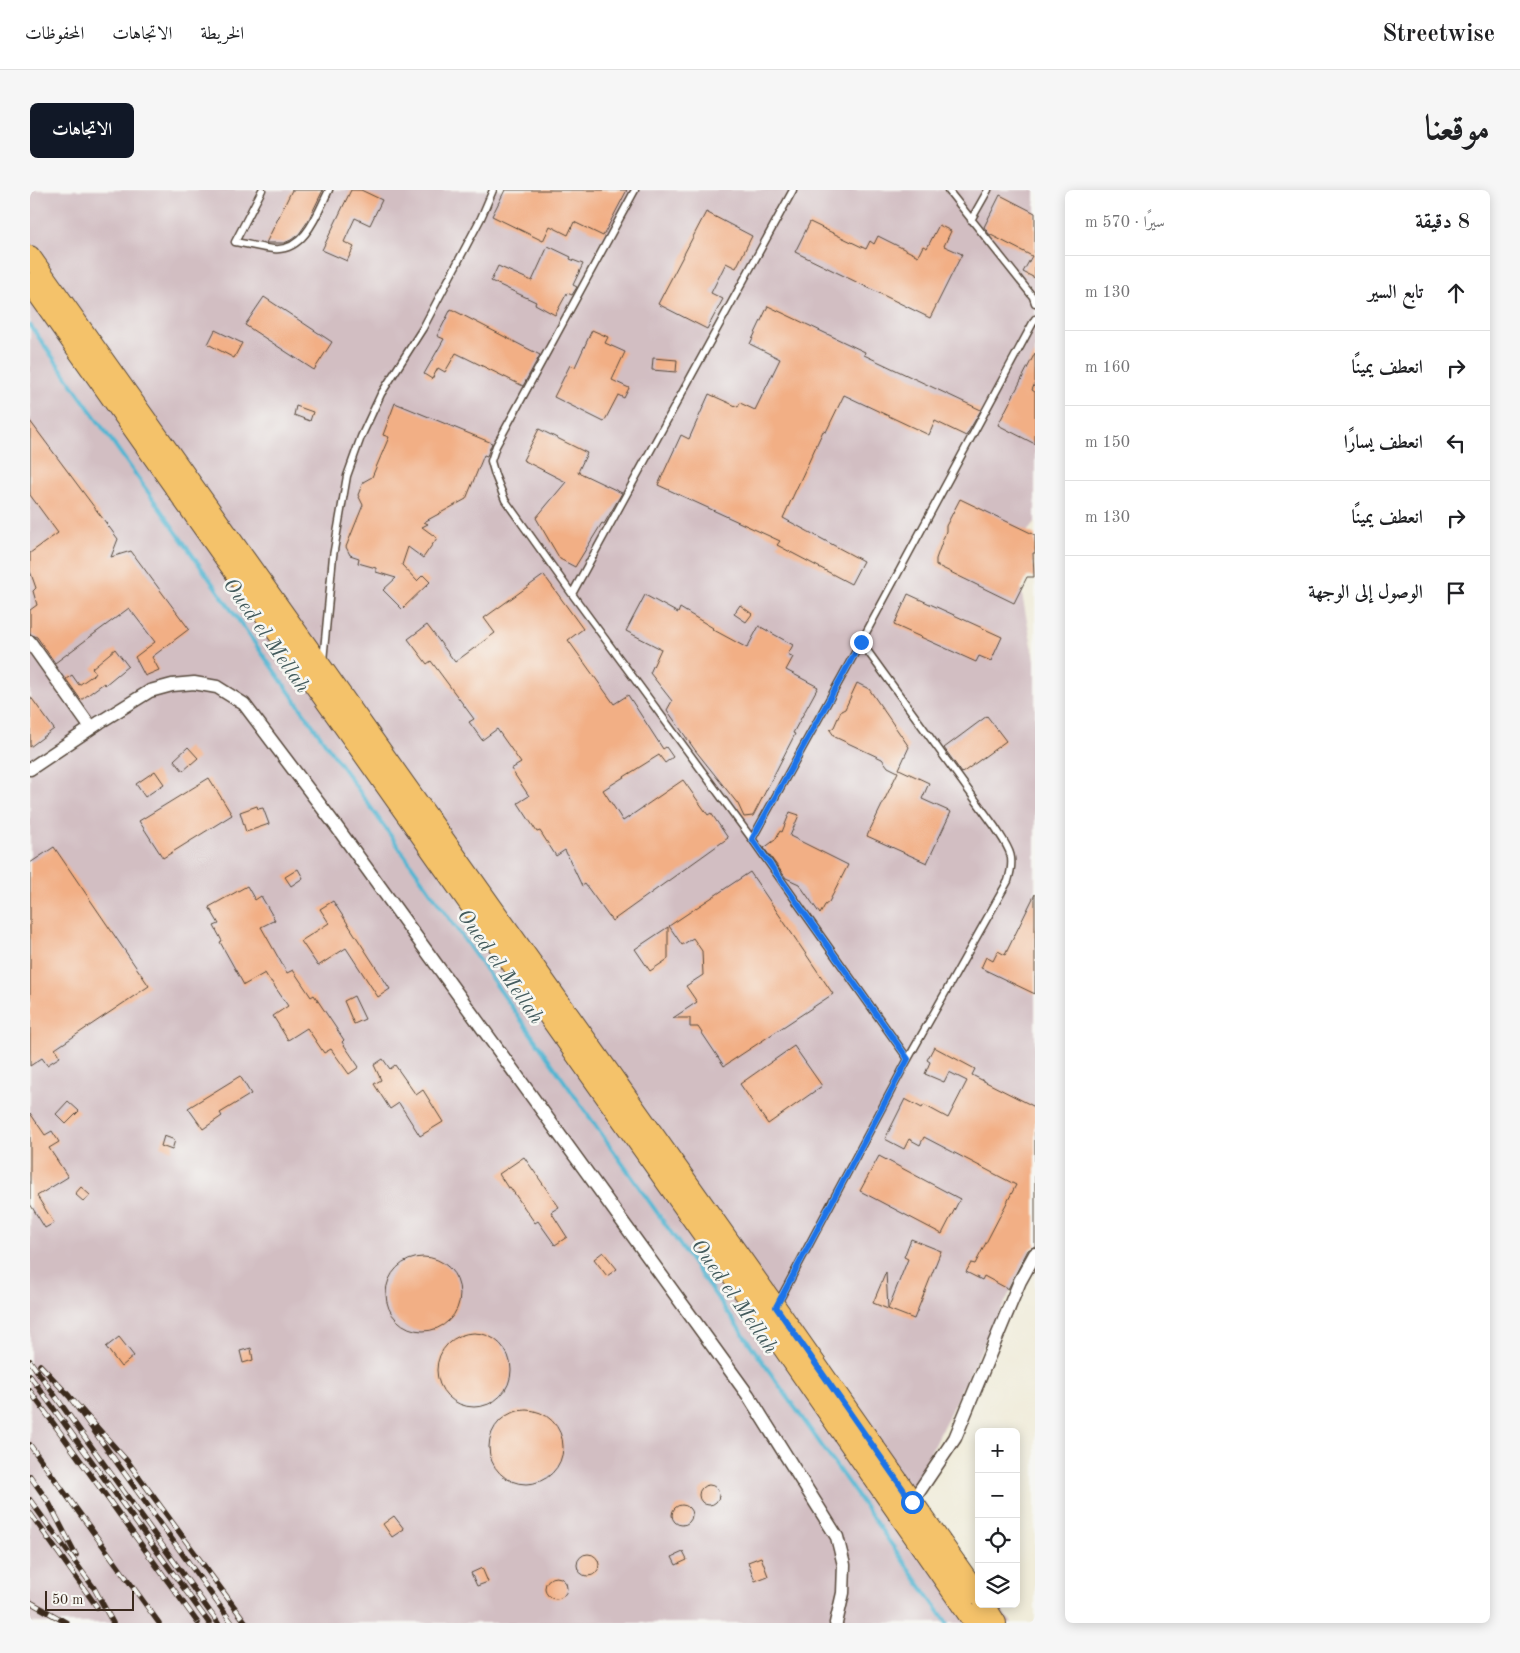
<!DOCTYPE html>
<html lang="ar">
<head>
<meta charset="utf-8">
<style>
  :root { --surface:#fff; --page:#f6f6f6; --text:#202124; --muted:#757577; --line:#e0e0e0; --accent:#111827 }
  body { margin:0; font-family:"Old Standard TT",Amiri,serif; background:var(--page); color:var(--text); direction:rtl }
  .controls { position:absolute; right:15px; bottom:15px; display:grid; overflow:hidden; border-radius:8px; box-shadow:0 2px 12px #0003 }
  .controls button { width:45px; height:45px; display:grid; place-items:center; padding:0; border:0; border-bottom:1px solid var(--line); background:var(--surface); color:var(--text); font:25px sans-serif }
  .scale { position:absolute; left:15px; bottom:12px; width:89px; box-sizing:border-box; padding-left:5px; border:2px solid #3b2a1e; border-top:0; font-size:14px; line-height:18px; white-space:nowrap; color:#3b2a1e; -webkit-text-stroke:4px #f6f6f2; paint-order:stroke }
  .stop { position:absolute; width:15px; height:15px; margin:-11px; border:4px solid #1a73e8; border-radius:50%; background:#fff }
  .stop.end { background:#1a73e8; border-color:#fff; box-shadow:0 1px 5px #0008 }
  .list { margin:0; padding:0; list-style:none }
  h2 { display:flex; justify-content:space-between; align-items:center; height:65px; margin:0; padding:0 20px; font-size:21px }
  h2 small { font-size:16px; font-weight:400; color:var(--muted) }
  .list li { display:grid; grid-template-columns:32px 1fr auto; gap:15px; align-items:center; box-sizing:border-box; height:75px; padding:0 20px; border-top:1px solid var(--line) }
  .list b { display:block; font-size:19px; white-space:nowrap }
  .list em { font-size:16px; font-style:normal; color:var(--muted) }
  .icon { flex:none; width:28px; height:28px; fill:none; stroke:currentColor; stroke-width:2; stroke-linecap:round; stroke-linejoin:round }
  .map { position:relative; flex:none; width:1005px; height:1433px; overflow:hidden; direction:ltr; border-radius:8px }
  header { display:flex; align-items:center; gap:30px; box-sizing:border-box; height:70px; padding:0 25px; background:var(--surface); border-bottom:1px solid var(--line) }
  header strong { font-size:24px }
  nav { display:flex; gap:28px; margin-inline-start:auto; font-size:18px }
  .intro { display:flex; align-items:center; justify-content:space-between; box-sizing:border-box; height:120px; padding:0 30px }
  h1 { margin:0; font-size:35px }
  .button { padding:12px 22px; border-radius:8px; background:var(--accent); color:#fff; font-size:18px; font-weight:700 }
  main { display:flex; gap:30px; padding:0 30px }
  aside { flex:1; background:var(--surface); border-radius:8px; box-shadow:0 2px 12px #0003 }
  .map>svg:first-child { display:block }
  .industrial { fill:#d2bec2 }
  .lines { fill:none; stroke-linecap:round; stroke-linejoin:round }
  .stream { stroke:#53b5d2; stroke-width:4 }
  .building { fill:#f2af85 }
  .service-casing { stroke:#56473a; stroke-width:9 }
  .minor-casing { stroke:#56473a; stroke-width:15 }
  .primary-casing { stroke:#56473a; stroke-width:22 }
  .service { stroke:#fff; stroke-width:6 }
  .minor { stroke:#fff; stroke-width:12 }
  .primary { stroke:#f4c26a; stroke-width:20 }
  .rail-casing { stroke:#3b2a1e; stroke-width:5.5 }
  .rail { stroke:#f6f6f2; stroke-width:4; stroke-dasharray:11; stroke-linecap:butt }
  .route { stroke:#1a73e8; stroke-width:6 }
  .labels { text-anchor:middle; stroke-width:5; stroke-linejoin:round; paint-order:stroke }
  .water-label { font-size:21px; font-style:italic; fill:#435b5d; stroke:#f6f6f2 }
</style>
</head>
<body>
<header>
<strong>Streetwise</strong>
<nav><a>الخريطة</a><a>الاتجاهات</a><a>المحفوظات</a></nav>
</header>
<div class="intro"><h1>موقعنا</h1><a class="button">الاتجاهات</a></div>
<main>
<aside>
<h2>8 دقيقة<small>سيرًا · 570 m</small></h2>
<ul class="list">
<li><svg class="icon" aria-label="ahead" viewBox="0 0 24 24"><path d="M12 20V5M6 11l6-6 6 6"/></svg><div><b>تابع السير</b></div><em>130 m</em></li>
<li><svg class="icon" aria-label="right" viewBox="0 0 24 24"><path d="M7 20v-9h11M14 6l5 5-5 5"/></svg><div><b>انعطف يمينًا</b></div><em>160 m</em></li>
<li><svg class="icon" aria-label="left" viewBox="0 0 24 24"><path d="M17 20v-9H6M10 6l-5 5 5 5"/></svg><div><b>انعطف يسارًا</b></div><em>150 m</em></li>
<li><svg class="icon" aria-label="right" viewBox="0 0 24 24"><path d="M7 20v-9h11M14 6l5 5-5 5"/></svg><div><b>انعطف يمينًا</b></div><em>130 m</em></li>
<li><svg class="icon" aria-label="arrive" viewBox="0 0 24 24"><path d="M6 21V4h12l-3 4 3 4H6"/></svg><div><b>الوصول إلى الوجهة</b></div></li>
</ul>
</aside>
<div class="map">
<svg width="1005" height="1433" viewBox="0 0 1005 1433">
  <rect width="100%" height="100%" fill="#f6f6f2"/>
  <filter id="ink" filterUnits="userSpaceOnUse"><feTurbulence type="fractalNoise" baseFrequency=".02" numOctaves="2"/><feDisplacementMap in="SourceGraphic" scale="10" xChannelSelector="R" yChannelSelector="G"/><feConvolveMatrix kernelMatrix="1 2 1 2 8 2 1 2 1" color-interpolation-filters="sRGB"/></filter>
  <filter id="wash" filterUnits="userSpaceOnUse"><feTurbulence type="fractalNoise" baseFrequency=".0096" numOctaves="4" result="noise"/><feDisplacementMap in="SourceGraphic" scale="20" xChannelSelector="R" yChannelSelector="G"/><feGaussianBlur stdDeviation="1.12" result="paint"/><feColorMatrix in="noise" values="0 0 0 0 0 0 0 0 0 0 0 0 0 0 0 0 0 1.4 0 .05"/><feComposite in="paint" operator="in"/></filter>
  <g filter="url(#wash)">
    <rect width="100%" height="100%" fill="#f0ecda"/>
    <path class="industrial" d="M0 0H1005V332L983 360 1005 470V1052L882 1299 949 1414H968L982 1433H0Z"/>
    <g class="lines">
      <path class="stream" d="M0 135 917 1433"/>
    </g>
    <g id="blocks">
      <path class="building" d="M262 0H293L278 31 269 44 261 50 254 53H236Z
        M321 0H331L352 10 340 35 325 28 314 52 324 57 317 71 292 60Z
        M475 0H597L573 46 544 32 538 45 520 36 513 51 462 26Z
        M970 5 1005 23V88L993 82 1002 66 959 44 954 37Z
        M676 22 722 46 706 78 696 73 681 103 693 109 677 139 628 114Z
        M780 32 836 59 840 51 844 54 848 46 888 66 893 56 897 58 909 35 921 41 914 56 932 64 900 128 765 62Z
        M518 56 541 67 540 69 553 74 543 95 547 97 542 105 537 103 525 125 505 114 506 112 461 91 468 76 502 91Z
        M234 107 302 152 284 180 215 135Z
        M738 116 835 162 834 165 951 220 936 246 905 231 899 245 814 205 796 242 793 241 753 328 833 371 821 394 747 355 750 351 628 295 651 245 659 249 679 204 708 217 710 213 725 220 750 169 720 154Z
        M421 119 510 165 493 196 426 163 415 182 408 178 402 189 394 184 414 149 407 146Z
        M185 140 212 153 204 168 178 154Z
        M562 140 578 147 575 153 595 162 582 190 599 198 594 208 588 205 574 232 524 207 540 175 545 177Z
        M1005 163V193L1002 200 1005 202V254L968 235Z
        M623 168 647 170 646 182 622 180Z
        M365 213 462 253 457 266 454 265 436 309 394 332 398 334 392 337 407 348 393 368 378 357 372 375 387 391 393 385 400 392 372 419 353 400 366 388 346 382V378L328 373 329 368 320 365 316 357 333 315 328 305 333 292 342 287 359 247 353 245Z
        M266 216 283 222 280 231 264 225Z
        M0 231 88 349 81 367 101 361 159 439 122 467 129 480 115 486 105 467 125 452 99 418 25 473 7 447 0 444V420L7 415 3 401 6 398 0 381V363L28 343 0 305Z
        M509 239 557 263 548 282 592 303 574 334 572 333 545 377 530 369 506 328 536 292 493 270Z
        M930 309 1005 345V363H1003L1004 387H997L984 413 906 375V369L916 341V336Z
        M514 385 553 439 538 450 584 514 598 505 633 559 636 557 643 567 635 573 629 565 573 600 593 631 653 590 678 625 681 623 698 648 582 731 555 694 552 696 535 660 526 666 510 641 507 642 488 613 499 606 481 579 491 573 467 539 452 550 439 532 444 529 401 471 397 474 378 449 397 435 425 472 465 443 454 428Z
        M878 404 972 447 961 471 949 466 946 472 864 435Z
        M615 405 648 423 650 418 683 438 682 439 717 458 729 436 763 455 758 464 763 467 756 480 788 497 763 543 765 544 723 626 714 627 708 614 665 560 637 520 642 511 620 483 631 459 596 441Z
        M710 415 722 424 716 432 704 424Z
        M85 459 98 476 75 495 74 493 51 510 36 489 42 485 49 495 66 483 62 478Z
        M827 493 839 499 879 557 869 579 899 593 892 609 921 622 897 673 837 646 868 582 858 577 852 569 805 547 800 540 804 537 811 521 815 519Z
        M0 506 24 539 0 557Z
        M957 526 976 551 932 583 914 558Z
        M158 557 168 568 153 581 144 570Z
        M125 581 134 594 115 607 106 594Z
        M179 588 202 625 133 668 109 631Z
        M227 616 228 619 233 618 239 634 216 642 210 622Z
        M760 622 769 625 760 646 818 675 799 712 795 715 790 724 769 694 756 688 734 658 745 650 750 641 752 642Z
        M24 657 119 796 25 859 30 867 17 875 12 868 0 876V673Z
        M268 679 273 688 261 696 255 687Z
        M720 682 803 804 694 876 668 837H660V828H643L667 812 656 796 673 785 672 761 663 748 652 755 639 736Z
        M217 696 225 710 231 706 245 730 231 737 257 783 263 780 281 807 284 805 314 850 312 852 329 877 319 884 301 859 294 863 277 838 258 850 243 826 258 816 241 791H240L235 783 214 795 190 752 192 751 184 736 189 734 179 717Z
        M1005 704V804L951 778 956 767 963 771 968 761 975 765Z
        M303 711 360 799 348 807 316 758 288 776 271 751 299 733 290 719Z
        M638 737V769L620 781 605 759Z
        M324 806 335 829 324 834 314 811Z
        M764 856 792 896 738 934 710 894Z
        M904 857 945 879 942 885 1005 917V1056L998 1060 978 1099 954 1086 952 1090 936 1082 941 1073 945 1074 986 995 894 947 890 955 879 949 874 959 855 949 875 909 892 918 894 915 918 928 937 891 919 882 914 892 895 884 900 872 897 870Z
        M353 869 360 879 365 875 386 905 393 900 413 932 390 946 369 913 360 919 344 894 351 890 344 875Z
        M210 886 221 904 190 923 192 926 173 939 158 918Z
        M38 911 49 921 36 934 26 924Z
        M0 923 15 945 22 941 29 952 19 958 38 987 7 1006 24 1033 15 1038 0 1014Z
        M134 946 145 950 142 960 131 956Z
        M849 966 930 1009 912 1044 830 1001Z
        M494 967 529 1017 521 1022 537 1047 525 1055 508 1031 505 1033 480 997 478 998 469 984Z
        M51 997 60 1005 54 1012 45 1004Z
        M881 1049 911 1061 884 1129 858 1119 878 1069 874 1067Z
        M573 1062 587 1079 577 1086 564 1069Z
        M356 1104a37 37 0 1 1 74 0a37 37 0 1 1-74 0Z
        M856 1082 858 1119 843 1113Z
        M407 1180a37 37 0 1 1 74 0a37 37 0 1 1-74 0Z
        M89 1147 104 1166 91 1177 76 1157Z
        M221 1158 223 1170 213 1173 210 1161Z
        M459 1257a37 37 0 1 1 74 0a37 37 0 1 1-74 0Z
        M669 1305a10 10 0 1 1 20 0a10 10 0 1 1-20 0Z
        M642 1325a10 10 0 1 1 20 0a10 10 0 1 1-20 0Z
        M364 1326 374 1339 362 1347 353 1334Z
        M653 1362 657 1370 646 1375 642 1367Z
        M547 1375a11 11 0 1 1 22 0a11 11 0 1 1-22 0Z
        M731 1367 738 1386 725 1391 718 1372Z
        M452 1378 458 1392 447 1396 441 1383Z
        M515 1398a11 11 0 1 1 22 0a11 11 0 1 1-22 0Z"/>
    </g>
  </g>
  <g filter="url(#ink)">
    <use href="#blocks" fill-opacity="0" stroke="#56473a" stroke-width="1"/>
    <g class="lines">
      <g class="service-casing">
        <path id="service" d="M232 0 205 52C218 54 231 58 244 59 275 62 288 22 299 0
          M605 0 466 256 461 271 465 285 475 310 542 404 722 649 878 869
          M918 0 1003 107 1005 113
          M941 30 958 0
          M542 404 763 0
          M293 471 303 366 317 286 331 247 351 204 393 138 451 28 463 0
          M722 649 831 452 1005 129
          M748 1113 878 869 978 691C986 665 979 659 965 637L831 452"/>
      </g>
      <g class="minor-casing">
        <path id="minor" d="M0 452 61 538
          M0 579 70 532 120 501 142 495 164 493 187 497 214 514 306 636 718 1205 807 1347 814 1375 813 1403 806 1433
          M882 1312 925 1248 990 1091 1005 1064"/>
      </g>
      <g class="primary-casing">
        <path id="primary" d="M0 66 746 1117 949 1406
          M0 93 735 1132 944 1433
          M954 1414 966 1433"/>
      </g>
      <use href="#service" class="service"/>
      <use href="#minor" class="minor"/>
      <use href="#primary" class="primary"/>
      <g class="rail-casing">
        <path id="rail" d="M0 1171 188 1433
          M10 1175 39 1206
          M0 1186 179 1433
          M0 1201 168 1433
          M0 1255 129 1433
          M0 1286 19 1313 46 1365
          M0 1310 64 1398 83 1433
          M0 1323 67 1417
          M0 1412 37 1433
          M202 1433 39 1206 98 1272 216 1433"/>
      </g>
      <use href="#rail" class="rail"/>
    </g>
  </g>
  <g class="lines" filter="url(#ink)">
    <path class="route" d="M831 452 722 649 878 869 746 1117 882 1312"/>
  </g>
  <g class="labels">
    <g class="water-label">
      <text transform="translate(237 445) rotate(55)" y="7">Oued el Mellah</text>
      <text transform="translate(471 776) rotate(55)" y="7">Oued el Mellah</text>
      <text transform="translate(705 1106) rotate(55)" y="7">Oued el Mellah</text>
    </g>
  </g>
</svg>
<div class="controls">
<button>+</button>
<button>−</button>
<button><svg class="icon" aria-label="locate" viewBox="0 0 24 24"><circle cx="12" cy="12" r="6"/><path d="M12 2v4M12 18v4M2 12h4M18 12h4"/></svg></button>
<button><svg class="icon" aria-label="layers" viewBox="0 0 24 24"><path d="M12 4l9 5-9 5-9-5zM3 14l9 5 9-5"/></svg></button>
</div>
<div class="scale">50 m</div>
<div class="stop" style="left:882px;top:1312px"></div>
<div class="stop end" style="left:831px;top:452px"></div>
</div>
</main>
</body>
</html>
